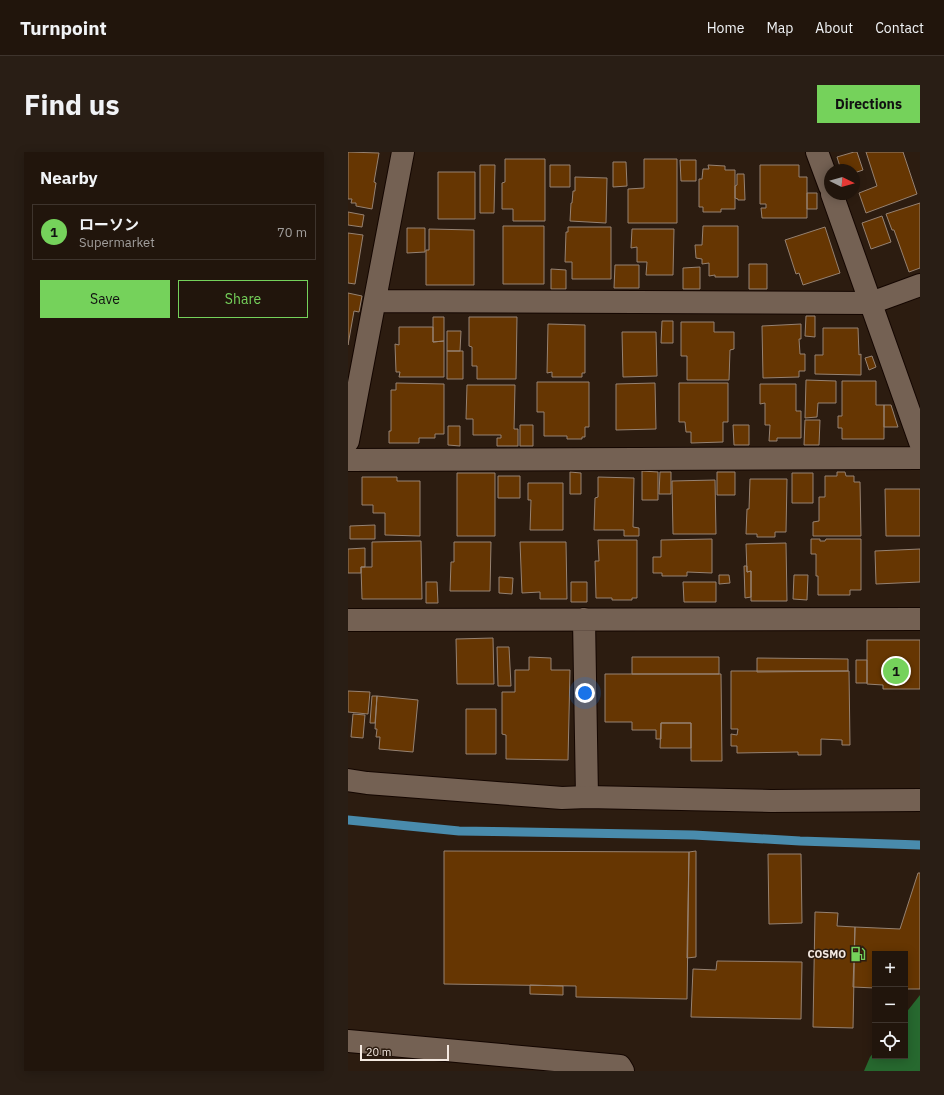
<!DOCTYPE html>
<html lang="en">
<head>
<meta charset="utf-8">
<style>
  :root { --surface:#21150c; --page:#291e15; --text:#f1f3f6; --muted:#a29f9d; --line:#3e342d; --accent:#75d25b }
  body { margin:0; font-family:"IBM Plex Sans","Noto Sans JP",sans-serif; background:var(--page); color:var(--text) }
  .controls { position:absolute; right:12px; bottom:12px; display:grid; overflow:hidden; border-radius:0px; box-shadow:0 2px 10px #0003 }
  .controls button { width:36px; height:36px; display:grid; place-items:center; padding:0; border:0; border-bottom:1px solid var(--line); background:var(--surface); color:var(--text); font:20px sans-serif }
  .compass { position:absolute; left:476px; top:12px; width:36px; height:36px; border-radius:50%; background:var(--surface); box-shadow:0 2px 10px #0003; rotate:95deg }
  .scale { position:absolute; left:12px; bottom:10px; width:89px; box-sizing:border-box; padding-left:4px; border:2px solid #f4e9e1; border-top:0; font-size:11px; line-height:14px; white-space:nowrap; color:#f4e9e1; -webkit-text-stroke:3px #2c1c10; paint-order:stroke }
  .you { position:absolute; left:237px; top:541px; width:14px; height:14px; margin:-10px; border:3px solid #fff; border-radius:50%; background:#1a73e8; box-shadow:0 0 0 6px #1a73e833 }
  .badge { display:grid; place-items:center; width:26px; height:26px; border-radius:50%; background:var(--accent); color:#111; font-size:13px; font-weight:700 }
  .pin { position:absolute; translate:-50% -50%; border:2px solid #fff; box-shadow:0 1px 4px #0006 }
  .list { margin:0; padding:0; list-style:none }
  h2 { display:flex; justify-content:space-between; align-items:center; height:52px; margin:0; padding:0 16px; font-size:17px }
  h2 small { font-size:13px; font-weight:400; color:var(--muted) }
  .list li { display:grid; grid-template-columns:26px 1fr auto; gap:12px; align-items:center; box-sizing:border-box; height:56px; margin:0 8px 8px; padding:0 8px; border:1px solid var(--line); border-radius:0px }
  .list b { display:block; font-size:15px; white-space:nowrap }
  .list p { margin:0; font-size:13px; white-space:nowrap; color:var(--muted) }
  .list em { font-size:13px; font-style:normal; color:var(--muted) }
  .actions { display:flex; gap:8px; padding:12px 16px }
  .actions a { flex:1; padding:9px 0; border:1px solid var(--accent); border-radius:0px; text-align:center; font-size:14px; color:var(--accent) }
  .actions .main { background:var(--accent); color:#111 }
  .icon { flex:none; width:22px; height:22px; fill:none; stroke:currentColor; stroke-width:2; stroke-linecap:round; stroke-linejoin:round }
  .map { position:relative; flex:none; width:572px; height:919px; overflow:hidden; border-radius:0px }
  header { display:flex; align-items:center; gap:24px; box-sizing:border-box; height:56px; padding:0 20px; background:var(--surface); border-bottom:1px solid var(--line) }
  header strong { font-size:19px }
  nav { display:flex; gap:22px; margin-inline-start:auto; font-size:14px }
  .intro { display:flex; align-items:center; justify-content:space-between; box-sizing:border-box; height:96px; padding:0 24px }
  h1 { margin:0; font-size:28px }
  .button { padding:10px 18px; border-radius:0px; background:var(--accent); color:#111; font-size:14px; font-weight:700 }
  main { display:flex; gap:24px; padding:0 24px }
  aside { flex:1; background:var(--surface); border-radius:0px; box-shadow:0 2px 10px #0003 }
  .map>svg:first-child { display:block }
  .forest { fill:#27692f }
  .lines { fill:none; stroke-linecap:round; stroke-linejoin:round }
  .stream { stroke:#498bac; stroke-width:9 }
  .building { fill:#663602; stroke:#968272 }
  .minor-casing { stroke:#140600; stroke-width:24 }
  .tertiary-casing { stroke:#140600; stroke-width:24 }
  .minor { stroke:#746153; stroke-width:22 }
  .tertiary { stroke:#746153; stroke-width:22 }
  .labels { text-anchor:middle; stroke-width:3; stroke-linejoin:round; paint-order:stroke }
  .poi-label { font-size:11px; font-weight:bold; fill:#f4e9e1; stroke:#2c1c10; text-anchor:end }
</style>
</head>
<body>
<header>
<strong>Turnpoint</strong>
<nav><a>Home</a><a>Map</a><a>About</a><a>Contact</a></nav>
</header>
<div class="intro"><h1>Find us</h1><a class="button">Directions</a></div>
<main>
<aside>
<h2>Nearby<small></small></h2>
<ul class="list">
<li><span class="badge">1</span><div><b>ローソン</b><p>Supermarket</p></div><em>70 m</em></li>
</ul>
<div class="actions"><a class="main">Save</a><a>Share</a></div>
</aside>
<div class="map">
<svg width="572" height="919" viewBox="0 0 572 919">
  <rect width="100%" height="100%" fill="#2c1c10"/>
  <path class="forest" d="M572 843V919H516L522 905 527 899V904H557V862Z"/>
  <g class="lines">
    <path class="stream" d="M0 668 111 679 346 683 452 689 572 693"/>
  </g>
  <path class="building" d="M0 0 31 1 26 30 28 31 24 57 8 54V51H3L4 47H0Z
    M506 0H509L515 18 506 21V18H493L489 5Z
    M518 0H555L569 42 518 61 511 41 529 34Z
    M157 7H197V69H165V57H154V31L157 30Z
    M296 7H329V71H280V37L296 36Z
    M332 8H348V29H333Z
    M265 10H278L279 34 265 35Z
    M132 13H147L146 61H132Z
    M202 13H222V35H202Z
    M360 13 377 14V18H387V57H373V60H355V55H351V27H354L355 17H361Z
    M412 13H451V25H459V66H414L413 56H418V52H412Z
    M90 20H127V67H90Z
    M389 22H396L397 48H390V47L387 46V34L389 33Z
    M227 25 259 26 258 71 222 69 223 51H224L225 39H227Z
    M459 41H469V57H459Z
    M572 51V116L561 120 546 78H544L538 62Z
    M0 60 16 63 14 75 0 73Z
    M534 64 543 90 523 97 514 71Z
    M155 74H196V132H155Z
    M355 74H390V125H367V123L361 124V111L354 112V107L348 106 347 93H354Z
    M220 75H263V127H224V110H217L218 80H220Z
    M477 75 492 121 455 133 451 121 448 122 437 88Z
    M59 76H77V100L59 101Z
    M81 77 126 78V133H78V98H81Z
    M284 77H326L325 123H298L299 110H289V95L283 96Z
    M0 81 15 83 7 132 0 131Z
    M401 112H419V137H401Z
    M267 113H291V136H266Z
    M352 115V137H335V116Z
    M203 117 218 118V137H203Z
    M0 141 14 144 11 160 6 159 0 193Z
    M458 164H467V185L457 184Z
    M85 165H96V189L85 190Z
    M121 165H169L168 227H129V214H124V195L121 194Z
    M314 169H325V191H313Z
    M333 170H366V180H386V197L382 198 381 228H339V204H333Z
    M200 172 237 173V221H234V225H204V220L199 221Z
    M453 172V187H451L452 202H457V219H451V225L415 226 414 174Z
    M51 175H85V190L96 189V225H51L52 220H48L47 192 51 193Z
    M475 176H510L511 203 513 202V223L467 222V203H475Z
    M99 179H113L112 199H99Z
    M274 180H308L309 224 275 225Z
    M99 199H115V227H99Z
    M524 204 528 215 521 218 517 206Z
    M458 228 488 229V251H470L469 265 457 266Z
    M494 229H528V253H536V287H494V276H490V264H494Z
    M189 230H241V275H237V285H234V287H219V284H196V260H189Z
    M48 231 96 232V282H87V286H71V291H41V279H43V238H48Z
    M307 231 308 277 268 278V232Z
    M331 231H380V270H375V290L343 291V280H338L337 270H331Z
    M412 232H448V259H453V286H429V289H421L422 273H417V251L412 252Z
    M119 233H167L166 277H170V294H149V286H153V283H125V267H118Z
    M536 253H543L550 275H536Z
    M457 268H472L471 293H456Z
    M172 273H185V294H172Z
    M385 273H401V293H386Z
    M100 274H112V294L100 293Z
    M294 319 310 320V348H294Z
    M222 320 233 321V342H222Z
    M312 320H323V342H311Z
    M369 320H387V343H369Z
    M489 320H497L498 324H506V330H512L513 384H465V370L471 369V345H477V324H489Z
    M109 321H147V384H109Z
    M444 321H465V351H444Z
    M150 324H172V346H150Z
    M14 325H49V329H72V384L37 383V361H25V353H14Z
    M250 325 286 326 285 375 291 376V384H276V378H246L247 346 250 345Z
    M402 327H439L438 380H427V385H409V382H398L399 357H401Z
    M367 328 368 382H325L324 329Z
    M180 331H215V378H182L183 348H180Z
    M537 337H572V384H538Z
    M27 373V387H2V374Z
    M364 387V421L339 420V424H314V421H305V405H313V388Z
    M463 387H472V389H477L478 387H513V438H502V443H470V424H468V402H463Z
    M250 388H289V446H284V448H264V446H248L247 409H251Z
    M73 389 74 447H14L13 415H24V390Z
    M106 390H143L142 439H102L103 410H106Z
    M172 390H218L219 447H192V440L174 441Z
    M438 391 439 449H403V419L399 420 398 392Z
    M17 396V415H13V421H0V397Z
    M572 397V430L528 432 527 399Z
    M396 414H399V420L403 419V445L397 446Z
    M371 423H381L382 431 371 432Z
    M446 423H460L459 448 445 447Z
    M151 425 165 426 164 442 151 441Z
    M78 430H89L90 451H78Z
    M223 430H239V450H223Z
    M335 430H368V450H336Z
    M145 486 146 532H109L108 487Z
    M519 488H572V537H535V533L519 532Z
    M149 495H161L163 534H150Z
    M181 505 203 506V518H222L220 608 158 607V583L154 582V540H167V518H181Z
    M284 505H371V522H284Z
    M409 506 500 507V519L409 520Z
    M508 508H519V531H508Z
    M383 519H501L502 593H494V588L473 587V603H450V600L389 601V594H383V582L389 583 390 577H383Z
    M257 522H373L374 609H343V571H313V587H308V578H284V570H257Z
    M0 539 22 540 20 562 0 560Z
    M24 544H29L27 571H22Z
    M29 544 70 548 65 600 31 597 32 585H28L29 577H27Z
    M118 557H148V602H118Z
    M5 562 17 563 15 586 3 585Z
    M313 571H343V596H312Z
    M96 699 341 700 339 847 228 845V834L96 832Z
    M348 699V805L339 806 341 700Z
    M420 702H453L454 771 421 772Z
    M570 721H572V837H557V802H527V836L505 835 507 775 552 777Z
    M467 760 490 761 489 774 507 775 505 876 465 875Z
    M369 809 454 810 453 867 343 865 345 817 368 818Z
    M182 833 215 834V843L182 842Z"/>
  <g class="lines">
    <g class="minor-casing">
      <path id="minor" d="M469 0 482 35
        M484 42 572 290
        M27 149 523 151 572 133
        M0 289 55 0
        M0 308 572 306
        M236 467 239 645
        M0 468 572 467
        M0 889 272 914 275 919"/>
    </g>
    <g class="tertiary-casing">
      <path id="tertiary" d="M0 628 19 631 214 646 239 645 423 649 572 648"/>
    </g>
    <use href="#minor" class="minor"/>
    <use href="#tertiary" class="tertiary"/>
  </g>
  <defs>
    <g id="fuel-bare" transform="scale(1.2)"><path d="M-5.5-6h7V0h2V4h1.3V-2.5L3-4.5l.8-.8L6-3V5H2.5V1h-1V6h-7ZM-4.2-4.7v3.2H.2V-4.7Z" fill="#75d25b" stroke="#2c1c10" stroke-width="2.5" paint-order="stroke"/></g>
  </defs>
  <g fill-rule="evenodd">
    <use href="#fuel-bare" x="510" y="802"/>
  </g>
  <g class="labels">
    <g class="poi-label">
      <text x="498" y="806">COSMO</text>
    </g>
  </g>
</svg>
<div class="controls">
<button>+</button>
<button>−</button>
<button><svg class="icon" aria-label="locate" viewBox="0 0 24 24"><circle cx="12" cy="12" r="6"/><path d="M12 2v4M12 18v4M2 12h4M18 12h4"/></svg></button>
</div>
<svg class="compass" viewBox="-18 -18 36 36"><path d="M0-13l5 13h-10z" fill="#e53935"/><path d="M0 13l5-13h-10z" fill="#a29f9d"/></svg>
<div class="scale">20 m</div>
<div class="you"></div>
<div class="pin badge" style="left:548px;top:519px">1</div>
</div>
</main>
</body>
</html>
